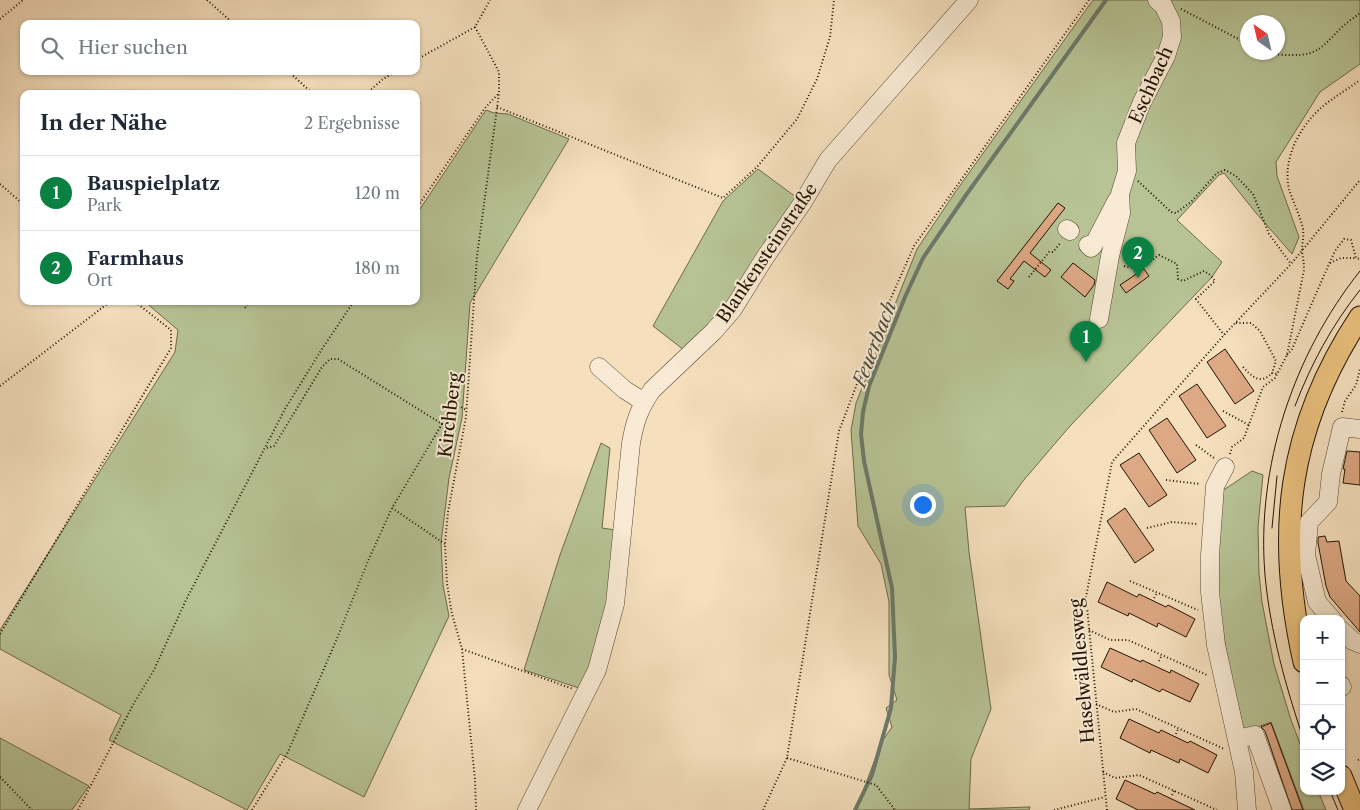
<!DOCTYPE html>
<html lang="de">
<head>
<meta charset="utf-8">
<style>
  :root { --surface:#fff; --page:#f2f2f3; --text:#1f2937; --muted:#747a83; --line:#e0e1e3; --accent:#0b8043 }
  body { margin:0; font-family:"Libre Caslon Text",serif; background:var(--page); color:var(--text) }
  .controls { position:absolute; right:15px; bottom:15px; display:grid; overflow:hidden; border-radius:10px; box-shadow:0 1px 4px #0004 }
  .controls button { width:45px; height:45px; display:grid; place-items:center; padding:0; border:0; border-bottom:1px solid var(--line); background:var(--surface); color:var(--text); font:25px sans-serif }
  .compass { position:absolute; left:1240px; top:15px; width:45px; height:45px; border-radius:50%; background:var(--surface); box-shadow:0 1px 4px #0004; rotate:326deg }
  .you { position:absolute; left:922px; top:504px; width:18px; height:18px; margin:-12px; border:4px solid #fff; border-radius:50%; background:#1a73e8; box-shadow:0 0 0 8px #1a73e833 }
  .badge { display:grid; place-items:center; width:32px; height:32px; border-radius:50%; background:var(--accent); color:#fff; font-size:16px; font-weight:700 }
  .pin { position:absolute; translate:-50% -41px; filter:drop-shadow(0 1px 2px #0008) }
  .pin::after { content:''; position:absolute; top:26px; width:18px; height:15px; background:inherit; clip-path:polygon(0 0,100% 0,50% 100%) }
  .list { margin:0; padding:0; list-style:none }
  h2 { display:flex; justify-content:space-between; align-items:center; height:65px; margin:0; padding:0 20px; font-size:21px }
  h2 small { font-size:16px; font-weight:400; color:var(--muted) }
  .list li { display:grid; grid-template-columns:32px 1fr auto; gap:15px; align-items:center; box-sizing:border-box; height:75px; padding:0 20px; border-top:1px solid var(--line) }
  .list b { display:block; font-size:19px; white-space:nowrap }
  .list p { margin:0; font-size:16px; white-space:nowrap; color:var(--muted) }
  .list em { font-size:16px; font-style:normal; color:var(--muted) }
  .icon { flex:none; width:28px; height:28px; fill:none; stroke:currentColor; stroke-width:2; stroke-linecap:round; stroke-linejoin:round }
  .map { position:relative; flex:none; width:1360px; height:810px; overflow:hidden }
  .search { position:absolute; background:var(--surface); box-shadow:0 1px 4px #0004; left:20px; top:20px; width:400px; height:55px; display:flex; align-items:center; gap:12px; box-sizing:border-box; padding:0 18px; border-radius:10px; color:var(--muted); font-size:19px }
  .panel { position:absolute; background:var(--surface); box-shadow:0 1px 4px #0004; left:20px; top:90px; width:400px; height:215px; border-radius:10px }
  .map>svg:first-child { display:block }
  .green { fill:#b7c395; stroke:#6d6a4a; fill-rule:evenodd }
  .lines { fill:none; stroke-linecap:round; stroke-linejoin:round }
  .stream { stroke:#6c7969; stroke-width:4 }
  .building { fill:#dda884; stroke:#231200 }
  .minor-casing { stroke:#58452f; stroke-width:19 }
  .major-casing { stroke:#231200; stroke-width:23 }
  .path { stroke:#231200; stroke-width:2; stroke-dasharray:1 2.5; stroke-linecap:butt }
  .minor { stroke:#f8ead4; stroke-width:18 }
  .major { stroke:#eac07e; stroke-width:21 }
  .tram { stroke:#231200; stroke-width:1 }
  .labels { text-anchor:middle; stroke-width:4; stroke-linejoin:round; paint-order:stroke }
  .street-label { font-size:18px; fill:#231200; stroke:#f8ead4 }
  .water-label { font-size:19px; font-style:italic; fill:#4d4e3d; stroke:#f8ead4 }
</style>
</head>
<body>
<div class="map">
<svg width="1360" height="810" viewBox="0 0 1360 810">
  <rect width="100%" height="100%" fill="#f5dfbd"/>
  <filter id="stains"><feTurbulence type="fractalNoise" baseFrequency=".004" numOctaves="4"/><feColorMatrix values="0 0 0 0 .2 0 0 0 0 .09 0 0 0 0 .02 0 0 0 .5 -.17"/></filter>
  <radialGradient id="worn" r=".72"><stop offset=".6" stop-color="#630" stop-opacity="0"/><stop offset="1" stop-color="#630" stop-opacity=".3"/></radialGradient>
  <path class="green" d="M1093 0H1360V64L1320 92 1276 162 1277 176 1299 237 1292 254 1256 213 1224 173 1219 175 1177 220 1222 262 1212 277 1070 426 1023 481 1005 506 965 507 969 552 991 709 971 759 969 809 1030 807 1029 810H856L881 743 892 727 886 708 897 700 889 675V602L881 564 858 526 851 430 856 403 917 249 956 191ZM1248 22H1278V52H1248Z
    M486 110 494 113 508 114 569 139 470 303 462 418 449 478 441 543 443 585 449 616 364 797 280 754 247 810 109 740 121 715 0 649V630L175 352 178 330 144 301H416V215Z
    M758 169 800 200 727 307 684 350 653 326 723 201Z
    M601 443 610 448 602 528 615 530C610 585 605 639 582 689L524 670 560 555Z
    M1252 471 1263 475 1258 527 1259 573 1262 602 1274 664 1291 720 1304 754V791H1318L1326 810H1304L1271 722 1244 732C1234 685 1221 638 1218 590 1216 557 1220 524 1222 491Z
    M0 738 89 786 72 810H0Z"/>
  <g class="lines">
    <path class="stream" d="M855 810 872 775 891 708 895 657 892 588 864 461 861 434 863 412 869 386 905 297 923 258 966 195 1106 0"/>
  </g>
  <path class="building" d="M1058 203 1065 208 1030 253 1051 270 1045 277 1024 261 1010 279 1014 281 1008 289 997 281Z
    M1073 263 1095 280 1094 285 1085 297 1061 277Z
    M1144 269 1149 276 1126 293 1120 285Z
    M1225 349 1254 391 1235 404 1207 362Z
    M1197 384 1226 426 1207 438 1179 396Z
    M1167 418 1196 460 1177 473 1149 430Z
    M1347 451 1360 452V485L1343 483 1345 469H1343Z
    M1139 453 1167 495 1149 507 1120 465Z
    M1125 508 1154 550 1135 563 1107 521Z
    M1325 536 1327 542 1339 541 1346 581 1360 596V632L1330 597 1326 586 1318 543V537Z
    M1107 582 1137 597 1139 594 1166 607 1168 605 1195 619 1186 637 1158 623 1157 627 1129 613 1128 616 1098 602Z
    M1110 648 1141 662 1142 660 1170 673 1171 670 1199 684 1190 702 1162 689 1160 692 1133 679 1132 682 1101 667Z
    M1129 719 1159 733 1161 730 1188 743 1190 741 1217 755 1208 773 1180 759 1179 763 1151 750 1150 753 1120 738Z
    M1271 723 1303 810H1292L1265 731 1261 727Z
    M1125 780 1155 794 1157 792 1195 810H1138L1116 799Z"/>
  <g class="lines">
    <g class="minor-casing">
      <path id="minor" d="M1067 229 1070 231
        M1088 245 1091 248 1093 246 1117 200
        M1099 319 1110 256 1121 213 1120 194 1127 171 1126 143 1142 102 1166 56 1172 37 1171 21 1163 5 1157 0
        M599 367 625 390 644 402
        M1225 467 1215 486 1210 555V592L1216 645 1244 772 1247 810
        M1332 619 1317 602 1306 555 1309 522 1328 502 1331 474 1342 427 1360 429
        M1341 630 1353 641 1360 644
        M1341 685 1342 687
        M1237 739 1255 735 1282 810
        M527 810 597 670 615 604 631 443C635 421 639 409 652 390L714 331 733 309 764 259 803 202 828 160 969 0"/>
    </g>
    <g class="major-casing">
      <path id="major" d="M1304 662C1275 533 1287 428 1360 317
        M1341 776 1355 810"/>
    </g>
    <path class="path" d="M207 0 234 24
      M1181 9 1248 44
      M0 19 23 0
      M475 27 499 72V93L477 256 466 417 448 512 445 544 447 584 452 614 462 649 475 780 476 810
      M1268 52C1275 55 1284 55 1292 55 1318 56 1324 45 1341 28 1347 22 1354 18 1360 13
      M416 60 475 27 490 0
      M288 71 313 94
      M366 94 383 79 397 71
      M497 107 723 198 757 167 797 119 817 79 830 37 834 0
      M1138 181 1171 212 1176 213 1191 202 1217 173 1225 170 1236 176 1253 194 1269 234 1291 264
      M0 184 24 205
      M416 209 485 108 499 93
      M1330 263 1341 258H1356
      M1124 266C1140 271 1147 264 1159 255L1177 264 1178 279 1183 281 1204 271 1209 274 1215 281 1196 299 1224 335
      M1029 277 1049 252H1053L1061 242
      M245 308 250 301
      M1236 323H1251L1260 331 1276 361 1272 373 1278 374
      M1287 355 1292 349 1329 264 1335 251 1344 239 1351 240 1356 258 1360 259
      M1243 367C1252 377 1261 385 1272 373
      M0 386 111 301
      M1223 411 1249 425
      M1342 412 1345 401 1356 385 1360 369
      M442 424 451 410 459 406 466 410
      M1196 445 1214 458
      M1230 454 1232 447 1244 438 1263 387 1275 378 1287 355 1304 270C1304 263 1303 258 1302 252 1302 244 1304 237 1303 229 1300 215 1293 202 1289 189 1282 159 1300 126 1322 107 1334 97 1348 89 1360 80
      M1166 480 1200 484
      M392 508 445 544
      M1147 528 1172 522 1197 524
      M1130 581 1198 610
      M1154 598 1157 593
      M1089 630 1110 640H1128L1207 675
      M0 634 171 348V330L134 301
      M462 649 573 689
      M1159 661 1162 655
      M1096 704 1114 712 1136 709 1224 749
      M1176 734 1178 729
      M787 758 876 785 895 810
      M1358 760 1360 759
      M1103 772 1115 778 1139 775 1217 810
      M0 777 32 810
      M1172 795 1174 791
      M78 810 134 703 154 670 186 600 285 409 322 349 354 301
      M252 810 287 754 336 641 368 561 392 508 442 424 338 359H330L322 367 274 446 266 448
      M763 810 787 758 839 431 883 316 914 246 1089 0
      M1054 810 1105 797
      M1107 810 1086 597 1112 462 1224 335 1291 264 1360 180"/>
    <use href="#minor" class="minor"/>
    <use href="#major" class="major"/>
    <path class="tram" d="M1295 406C1311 364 1332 325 1360 290
      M1272 528 1277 476
      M1304 741C1286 687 1270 631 1265 575 1256 467 1293 355 1360 271
      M1330 791 1338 810"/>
  </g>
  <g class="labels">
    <g class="street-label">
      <text transform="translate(1151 85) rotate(-66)" y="6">Eschbach</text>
      <text transform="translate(767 253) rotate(-56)" y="6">Blankensteinstraße</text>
      <text transform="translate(450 415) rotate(-83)" y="6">Kirchberg</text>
      <text transform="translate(1082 671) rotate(-95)" y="6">Haselwäldlesweg</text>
    </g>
    <g class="water-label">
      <text transform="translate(874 344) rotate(-69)" y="7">Feuerbach</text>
    </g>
  </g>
  <rect width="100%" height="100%" filter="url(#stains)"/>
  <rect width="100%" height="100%" fill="url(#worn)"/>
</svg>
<div class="controls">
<button>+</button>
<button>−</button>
<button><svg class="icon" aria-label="locate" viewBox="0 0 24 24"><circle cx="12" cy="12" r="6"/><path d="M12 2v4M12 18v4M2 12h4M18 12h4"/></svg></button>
<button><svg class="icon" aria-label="layers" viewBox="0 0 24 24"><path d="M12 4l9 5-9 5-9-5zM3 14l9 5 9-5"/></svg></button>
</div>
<svg class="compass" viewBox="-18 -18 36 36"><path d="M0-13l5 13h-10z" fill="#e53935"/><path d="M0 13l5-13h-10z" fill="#747a83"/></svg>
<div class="you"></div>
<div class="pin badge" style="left:1086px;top:362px">1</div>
<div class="pin badge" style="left:1138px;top:278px">2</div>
<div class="search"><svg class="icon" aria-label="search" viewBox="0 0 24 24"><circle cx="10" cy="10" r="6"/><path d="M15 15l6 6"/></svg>Hier suchen</div>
<section class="panel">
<h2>In der Nähe<small>2 Ergebnisse</small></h2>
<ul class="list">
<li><span class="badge">1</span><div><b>Bauspielplatz</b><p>Park</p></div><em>120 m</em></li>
<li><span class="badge">2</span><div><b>Farmhaus</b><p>Ort</p></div><em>180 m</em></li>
</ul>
</section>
</div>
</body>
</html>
